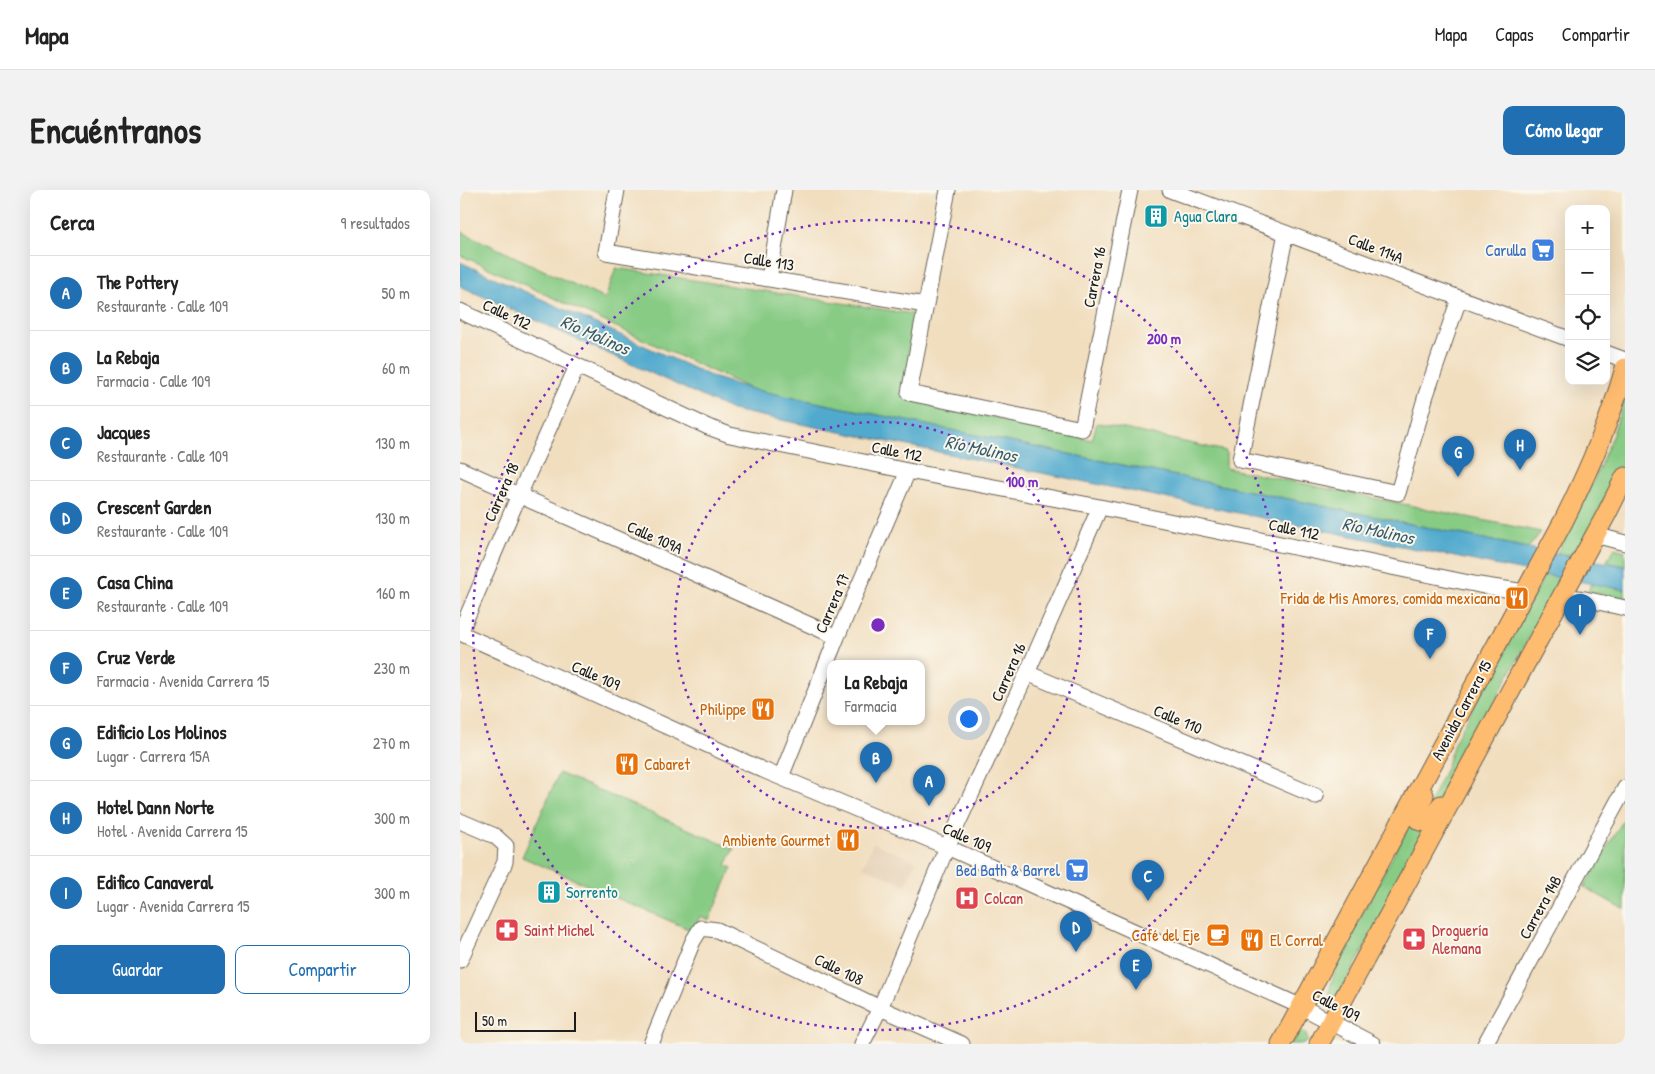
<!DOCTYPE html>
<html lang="es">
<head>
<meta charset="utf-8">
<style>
  :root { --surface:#fff; --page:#f2f2f2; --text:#222; --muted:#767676; --line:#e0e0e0; --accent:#1f6fb2 }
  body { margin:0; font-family:"Patrick Hand",sans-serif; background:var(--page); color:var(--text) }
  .controls { position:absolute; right:15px; top:15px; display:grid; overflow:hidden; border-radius:10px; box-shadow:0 5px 20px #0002 }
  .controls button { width:45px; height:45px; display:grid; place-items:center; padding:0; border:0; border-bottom:1px solid var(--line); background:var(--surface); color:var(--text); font:25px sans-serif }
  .scale { position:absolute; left:15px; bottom:12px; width:101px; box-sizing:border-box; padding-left:5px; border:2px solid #1c1c1c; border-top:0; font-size:14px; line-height:18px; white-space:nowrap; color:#1c1c1c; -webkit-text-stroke:4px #fbf7ec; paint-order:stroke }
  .you { position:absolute; left:508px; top:528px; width:18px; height:18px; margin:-12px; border:4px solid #fff; border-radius:50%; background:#1a73e8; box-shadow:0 0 0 8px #1a73e833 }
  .badge { display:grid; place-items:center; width:32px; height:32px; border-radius:50%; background:var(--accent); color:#fff; font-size:16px; font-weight:700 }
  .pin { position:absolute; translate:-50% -41px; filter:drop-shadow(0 1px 2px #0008) }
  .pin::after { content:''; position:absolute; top:26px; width:18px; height:15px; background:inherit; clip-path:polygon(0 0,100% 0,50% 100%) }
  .popup { position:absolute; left:367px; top:470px; width:98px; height:65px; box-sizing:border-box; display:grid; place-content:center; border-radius:10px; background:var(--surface); filter:drop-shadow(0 1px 4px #0005); font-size:16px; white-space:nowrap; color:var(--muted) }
  .popup b { font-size:19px; color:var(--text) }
  .popup::after { content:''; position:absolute; left:50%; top:100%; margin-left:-10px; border:10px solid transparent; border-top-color:var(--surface) }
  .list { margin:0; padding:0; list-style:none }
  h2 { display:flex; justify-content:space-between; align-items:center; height:65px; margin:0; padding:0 20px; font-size:21px }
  h2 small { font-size:16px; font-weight:400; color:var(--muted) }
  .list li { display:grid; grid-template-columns:32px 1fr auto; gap:15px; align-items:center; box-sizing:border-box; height:75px; padding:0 20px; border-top:1px solid var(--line) }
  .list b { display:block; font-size:19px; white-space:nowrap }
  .list p { margin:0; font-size:16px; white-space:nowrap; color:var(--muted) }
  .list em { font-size:16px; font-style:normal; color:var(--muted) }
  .actions { display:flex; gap:10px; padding:15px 20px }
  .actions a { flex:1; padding:11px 0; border:1px solid var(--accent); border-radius:10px; text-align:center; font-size:18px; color:var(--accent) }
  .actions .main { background:var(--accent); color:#fff }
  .icon { flex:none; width:28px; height:28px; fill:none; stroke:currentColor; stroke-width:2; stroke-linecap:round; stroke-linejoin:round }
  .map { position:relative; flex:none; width:1165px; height:854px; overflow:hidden; border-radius:10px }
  header { display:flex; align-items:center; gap:30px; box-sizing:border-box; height:70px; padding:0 25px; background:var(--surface); border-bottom:1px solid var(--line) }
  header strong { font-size:24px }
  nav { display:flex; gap:28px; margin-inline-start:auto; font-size:18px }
  .intro { display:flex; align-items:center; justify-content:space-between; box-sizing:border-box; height:120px; padding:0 30px }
  h1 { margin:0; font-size:35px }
  .button { padding:12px 22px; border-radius:10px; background:var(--accent); color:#fff; font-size:18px; font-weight:700 }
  main { display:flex; gap:30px; padding:0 30px }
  aside { flex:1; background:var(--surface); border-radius:10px; box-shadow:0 5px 20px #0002 }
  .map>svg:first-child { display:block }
  .built { fill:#e5d0b5 }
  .green { fill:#87cb84; stroke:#527450 }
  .water { fill:#51aace; stroke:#366375 }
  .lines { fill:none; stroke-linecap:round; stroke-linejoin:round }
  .minor-casing { stroke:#676055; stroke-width:17 }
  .major-casing { stroke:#676055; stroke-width:21 }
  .minor { stroke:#fff; stroke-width:15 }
  .major { stroke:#fdbc70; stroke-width:19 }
  .ring { fill:none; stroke:#7b2cbf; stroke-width:2.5; stroke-dasharray:2.5 5 }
  .labels { text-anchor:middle; stroke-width:4; stroke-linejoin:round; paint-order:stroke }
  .culture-label { font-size:16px; fill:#0d838f; stroke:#fbf7ec; text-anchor:start }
  .street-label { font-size:16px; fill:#1c1c1c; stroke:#fbf7ec }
  .shop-label { font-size:16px; fill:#366cbe; stroke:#fbf7ec; text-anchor:end }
  .food-label { font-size:16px; fill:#c56008; stroke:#fbf7ec; text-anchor:end }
  .health-label { font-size:16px; fill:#be3a42; stroke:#fbf7ec; text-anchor:start }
  .water-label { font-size:18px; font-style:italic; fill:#345c6c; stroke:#fbf7ec }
  .centre { fill:#7b2cbf; stroke:#fbf7ec; stroke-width:2.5 }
  .ring-label { font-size:15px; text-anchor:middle; font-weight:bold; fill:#7b2cbf; stroke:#fbf7ec; stroke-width:4; stroke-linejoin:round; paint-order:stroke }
</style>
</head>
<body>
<header>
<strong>Mapa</strong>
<nav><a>Mapa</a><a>Capas</a><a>Compartir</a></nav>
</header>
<div class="intro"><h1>Encuéntranos</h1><a class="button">Cómo llegar</a></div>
<main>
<aside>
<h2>Cerca<small>9 resultados</small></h2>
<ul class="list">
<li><span class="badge">A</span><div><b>The Pottery</b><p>Restaurante · Calle 109</p></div><em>50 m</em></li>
<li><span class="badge">B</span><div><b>La Rebaja</b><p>Farmacia · Calle 109</p></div><em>60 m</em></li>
<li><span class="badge">C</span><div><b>Jacques</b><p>Restaurante · Calle 109</p></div><em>130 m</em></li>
<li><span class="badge">D</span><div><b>Crescent Garden</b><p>Restaurante · Calle 109</p></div><em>130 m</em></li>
<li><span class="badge">E</span><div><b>Casa China</b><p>Restaurante · Calle 109</p></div><em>160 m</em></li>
<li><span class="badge">F</span><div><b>Cruz Verde</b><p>Farmacia · Avenida Carrera 15</p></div><em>230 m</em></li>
<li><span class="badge">G</span><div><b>Edificio Los Molinos</b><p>Lugar · Carrera 15A</p></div><em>270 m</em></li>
<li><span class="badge">H</span><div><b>Hotel Dann Norte</b><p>Hotel · Avenida Carrera 15</p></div><em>300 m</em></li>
<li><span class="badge">I</span><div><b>Edifico Canaveral</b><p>Lugar · Avenida Carrera 15</p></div><em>300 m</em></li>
</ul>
<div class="actions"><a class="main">Guardar</a><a>Compartir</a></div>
</aside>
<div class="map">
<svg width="1165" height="854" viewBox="0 0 1165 854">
  <rect width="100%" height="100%" fill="#fbf7ec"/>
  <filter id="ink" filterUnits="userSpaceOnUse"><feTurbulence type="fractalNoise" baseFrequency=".02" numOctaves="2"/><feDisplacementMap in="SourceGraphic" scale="10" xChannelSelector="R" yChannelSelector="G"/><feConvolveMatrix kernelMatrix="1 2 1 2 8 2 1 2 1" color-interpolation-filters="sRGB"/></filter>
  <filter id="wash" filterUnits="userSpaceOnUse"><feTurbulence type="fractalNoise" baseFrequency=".0096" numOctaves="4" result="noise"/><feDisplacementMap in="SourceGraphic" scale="20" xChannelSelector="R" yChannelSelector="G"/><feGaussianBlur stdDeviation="1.12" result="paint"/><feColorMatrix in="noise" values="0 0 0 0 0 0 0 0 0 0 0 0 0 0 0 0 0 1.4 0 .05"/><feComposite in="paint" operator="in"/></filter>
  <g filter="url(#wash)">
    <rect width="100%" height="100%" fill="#f1debf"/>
    <path class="built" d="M413 653 456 671 446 695 403 677Z"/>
    <path class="green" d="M0 41 145 109 156 78 459 125 449 208 632 250 637 233 766 261V278L1081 342 1068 358 291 199 0 65Z
      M1165 207V267L1116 366 1097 363 1135 288 1153 244Z
      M1155 358 1165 361V376L1146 372Z
      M1085 385 1102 387 1003 570 993 581 974 617 968 616 986 578 994 553Z
      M1132 393 1165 400V409L1128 401Z
      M99 583 274 659 266 675 272 678 249 730 240 726 233 741 62 667Z
      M1165 627V720L1124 697Z
      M952 631 969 640 880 803 874 806 870 805C864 788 939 655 952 631Z
      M836 842H842L846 844 848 850 845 854H830Z"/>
    <path class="water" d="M0 72 255 188 291 199 1068 358 1165 376V400L1054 379 272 220 0 96Z"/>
  </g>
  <g filter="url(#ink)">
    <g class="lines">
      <g class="minor-casing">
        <path id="minor" d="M157 0 146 62 466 115
          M488 0 449 203 622 239 670 0
          M710 0 1109 149
          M826 43 780 270 938 303 966 205 999 109
          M309 89 324 0
          M0 121 248 237 270 245 448 281 640 317 1019 395 1065 402
          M1146 163 1165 170
          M0 279 377 447
          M1135 345 1165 353
          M1102 406 1125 409 1165 418
          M0 443 303 580 487 657 842 817 913 854
          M0 443 59 305 117 176
          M567 483 856 606
          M321 587 377 447 448 281
          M0 631 35 646 46 656 45 672 0 770
          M191 854 233 751 241 738 257 740 420 818 502 854
          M402 854 420 818 487 657 567 483 640 317
          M1025 854 1165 598"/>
      </g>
      <g class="major-casing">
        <path id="major" d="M964 605C959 615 948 636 971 631L981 615
          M821 854 1103 332C1128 282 1150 232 1165 178
          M859 854 1146 325 1165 287"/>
      </g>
      <use href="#minor" class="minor"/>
      <use href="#major" class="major"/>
    </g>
  </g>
  <g class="ring">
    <circle cx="418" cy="435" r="203"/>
    <circle cx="418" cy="435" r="405"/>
  </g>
  <defs>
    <g id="building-square" transform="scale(1.25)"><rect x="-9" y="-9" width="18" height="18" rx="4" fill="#0f9aa8" stroke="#fbf7ec"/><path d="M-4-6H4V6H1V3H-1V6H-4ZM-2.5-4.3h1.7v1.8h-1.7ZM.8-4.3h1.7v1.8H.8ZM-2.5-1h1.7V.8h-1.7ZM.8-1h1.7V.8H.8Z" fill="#fff"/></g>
    <g id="supermarket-square" transform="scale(1.25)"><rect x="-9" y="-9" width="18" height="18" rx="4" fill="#3f7fe0" stroke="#fbf7ec"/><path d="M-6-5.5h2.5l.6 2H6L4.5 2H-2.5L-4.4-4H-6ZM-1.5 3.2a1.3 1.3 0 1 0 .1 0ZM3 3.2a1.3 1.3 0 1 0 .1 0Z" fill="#fff"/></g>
    <g id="restaurant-square" transform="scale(1.25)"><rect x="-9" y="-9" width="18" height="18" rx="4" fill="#e8710a" stroke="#fbf7ec"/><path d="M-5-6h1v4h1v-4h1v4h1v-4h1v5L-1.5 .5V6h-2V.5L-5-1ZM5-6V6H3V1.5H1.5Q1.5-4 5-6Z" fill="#fff"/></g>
    <g id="hospital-square" transform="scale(1.25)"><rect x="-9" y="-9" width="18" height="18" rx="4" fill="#e0444e" stroke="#fbf7ec"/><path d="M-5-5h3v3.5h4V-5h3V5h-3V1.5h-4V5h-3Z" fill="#fff"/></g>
    <g id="pharmacy-square" transform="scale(1.25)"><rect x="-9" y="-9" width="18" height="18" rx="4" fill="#e0444e" stroke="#fbf7ec"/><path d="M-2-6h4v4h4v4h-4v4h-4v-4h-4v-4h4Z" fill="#fff"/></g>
    <g id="cafe-square" transform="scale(1.25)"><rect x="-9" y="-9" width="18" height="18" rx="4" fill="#e8710a" stroke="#fbf7ec"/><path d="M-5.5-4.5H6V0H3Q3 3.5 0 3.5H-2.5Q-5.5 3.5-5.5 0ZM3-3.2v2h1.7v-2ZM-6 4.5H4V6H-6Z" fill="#fff"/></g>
  </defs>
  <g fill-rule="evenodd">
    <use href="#building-square" x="696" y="26"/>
    <use href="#supermarket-square" x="1083" y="60"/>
    <use href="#restaurant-square" x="1057" y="408"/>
    <use href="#restaurant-square" x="303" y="519"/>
    <use href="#restaurant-square" x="167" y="574"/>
    <use href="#restaurant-square" x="388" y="650"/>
    <use href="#supermarket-square" x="617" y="680"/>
    <use href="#building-square" x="89" y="702"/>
    <use href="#hospital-square" x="507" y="708"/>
    <use href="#pharmacy-square" x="47" y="740"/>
    <use href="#cafe-square" x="758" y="745"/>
    <use href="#pharmacy-square" x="954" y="749"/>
    <use href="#restaurant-square" x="792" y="750"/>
  </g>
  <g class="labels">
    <g class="culture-label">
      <text x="714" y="32">Agua Clara</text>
      <text x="106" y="708">Sorrento</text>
    </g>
    <g class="street-label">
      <text transform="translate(916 58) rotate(21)" y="6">Calle 114A</text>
      <text transform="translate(309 71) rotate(9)" y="6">Calle 113</text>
      <text transform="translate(634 87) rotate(-79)" y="6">Carrera 16</text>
      <text transform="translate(47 124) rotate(25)" y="6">Calle 112</text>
      <text transform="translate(437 261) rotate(11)" y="6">Calle 112</text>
      <text transform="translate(41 302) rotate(-66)" y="6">Carrera 18</text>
      <text transform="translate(834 339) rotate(12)" y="6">Calle 112</text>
      <text transform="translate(195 347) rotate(24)" y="6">Calle 109A</text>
      <text transform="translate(372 413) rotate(-67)" y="6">Carrera 17</text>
      <text transform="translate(548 482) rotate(-66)" y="6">Carrera 16</text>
      <text transform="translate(136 485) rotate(24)" y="6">Calle 109</text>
      <text transform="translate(1001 520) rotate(-62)" y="6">Avenida Carrera 15</text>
      <text transform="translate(718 529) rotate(23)" y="6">Calle 110</text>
      <text transform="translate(507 647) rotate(24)" y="6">Calle 109</text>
      <text transform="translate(1080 717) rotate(-61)" y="6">Carrera 14B</text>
      <text transform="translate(379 779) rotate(26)" y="6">Calle 108</text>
      <text transform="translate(876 815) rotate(27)" y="6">Calle 109</text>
    </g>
    <g class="shop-label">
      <text x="1066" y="66">Carulla</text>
      <text x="600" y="686">Bed Bath &amp; Barrel</text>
    </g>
    <g class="food-label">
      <text x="1040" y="414">Frida de Mis Amores, comida mexicana</text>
      <text x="286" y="525">Philippe</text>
      <text x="184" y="580" text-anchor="start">Cabaret</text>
      <text x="370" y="656">Ambiente Gourmet</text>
      <text x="740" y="751">Café del Eje</text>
      <text x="810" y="756" text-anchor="start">El Corral</text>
    </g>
    <g class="health-label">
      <text x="524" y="714">Colcan</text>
      <text x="64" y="746">Saint Michel</text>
      <text x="972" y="746">Droguería<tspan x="972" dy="18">Alemana</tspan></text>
    </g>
    <g class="water-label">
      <text transform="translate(135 145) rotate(24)" y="6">Río Molinos</text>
      <text transform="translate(521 259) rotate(12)" y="6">Río Molinos</text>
      <text transform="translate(918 341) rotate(12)" y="6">Río Molinos</text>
    </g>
  </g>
  <circle cx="418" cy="435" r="8" class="centre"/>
  <g class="ring-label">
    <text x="704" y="154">200 m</text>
    <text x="562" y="297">100 m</text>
  </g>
</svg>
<div class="controls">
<button>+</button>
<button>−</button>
<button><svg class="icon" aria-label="locate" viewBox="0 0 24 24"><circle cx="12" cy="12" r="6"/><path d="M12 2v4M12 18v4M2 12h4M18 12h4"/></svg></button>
<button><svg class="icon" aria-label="layers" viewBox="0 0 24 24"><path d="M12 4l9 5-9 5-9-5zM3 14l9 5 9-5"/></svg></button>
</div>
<div class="scale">50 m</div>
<div class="you"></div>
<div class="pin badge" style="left:469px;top:616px">A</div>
<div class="pin badge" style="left:416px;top:593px">B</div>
<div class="popup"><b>La Rebaja</b>Farmacia</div>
<div class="pin badge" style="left:688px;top:711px">C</div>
<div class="pin badge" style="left:616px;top:762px">D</div>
<div class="pin badge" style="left:676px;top:800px">E</div>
<div class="pin badge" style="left:970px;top:469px">F</div>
<div class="pin badge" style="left:998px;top:287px">G</div>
<div class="pin badge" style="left:1060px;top:280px">H</div>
<div class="pin badge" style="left:1120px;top:445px">I</div>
</div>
</main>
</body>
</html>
